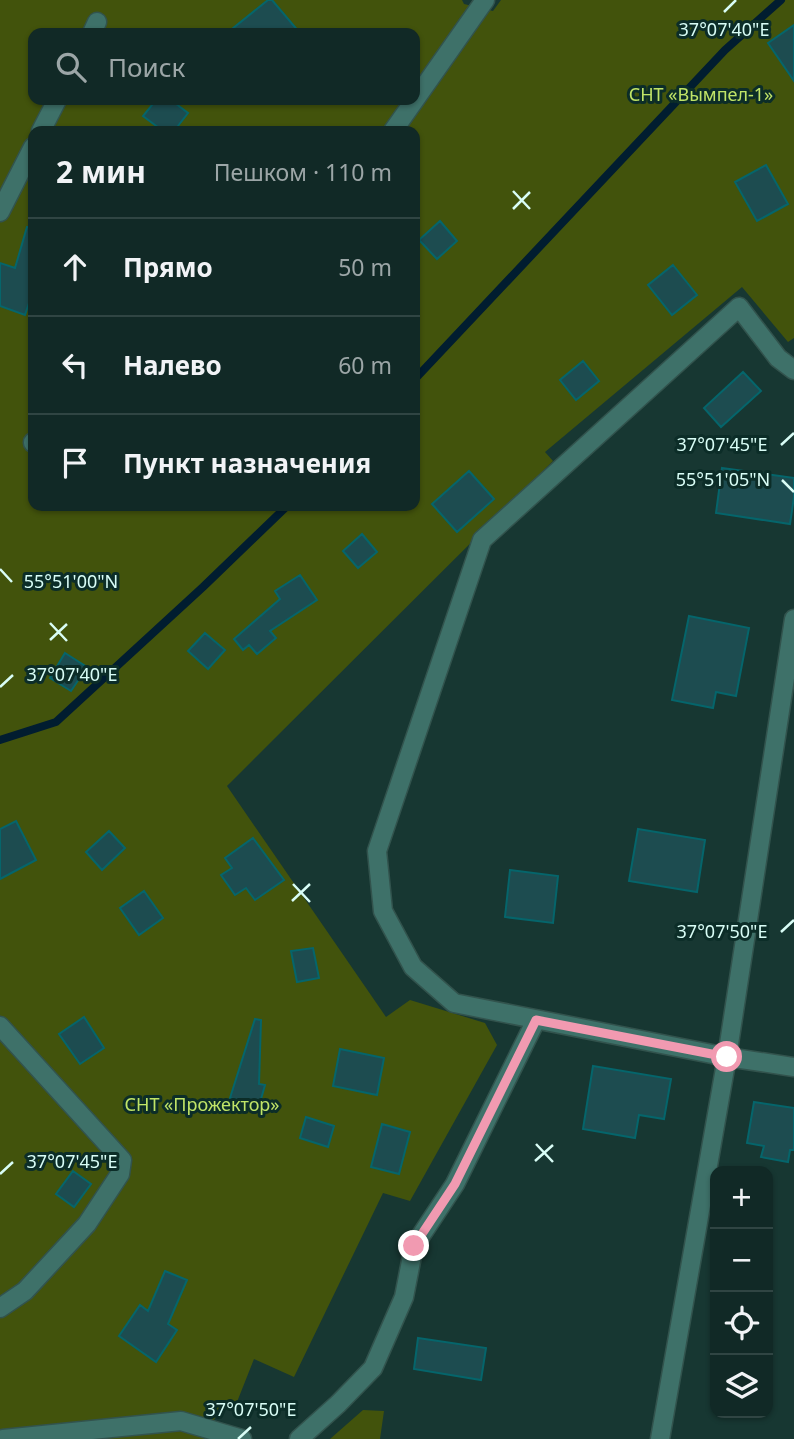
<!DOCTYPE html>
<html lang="ru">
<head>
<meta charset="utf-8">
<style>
  :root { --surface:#112926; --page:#1e3532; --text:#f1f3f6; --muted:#9ca6a7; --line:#304543 }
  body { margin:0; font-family:"Noto Sans",sans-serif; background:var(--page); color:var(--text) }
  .controls { position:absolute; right:21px; bottom:21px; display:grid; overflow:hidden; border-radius:14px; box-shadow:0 2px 5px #0004 }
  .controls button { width:63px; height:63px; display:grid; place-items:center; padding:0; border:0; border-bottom:2px solid var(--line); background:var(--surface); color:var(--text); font:35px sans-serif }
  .stop { position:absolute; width:21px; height:21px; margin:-16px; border:5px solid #f19ab1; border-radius:50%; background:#fff }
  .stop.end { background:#f19ab1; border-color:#fff; box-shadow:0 2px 7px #0008 }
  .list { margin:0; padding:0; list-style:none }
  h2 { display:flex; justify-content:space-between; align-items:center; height:91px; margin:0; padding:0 28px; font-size:30px }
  h2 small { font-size:23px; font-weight:400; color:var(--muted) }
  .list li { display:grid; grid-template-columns:46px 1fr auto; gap:21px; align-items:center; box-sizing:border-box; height:98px; padding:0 28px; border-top:2px solid var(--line) }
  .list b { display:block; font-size:26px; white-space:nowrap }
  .list em { font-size:23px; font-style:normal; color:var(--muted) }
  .icon { flex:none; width:38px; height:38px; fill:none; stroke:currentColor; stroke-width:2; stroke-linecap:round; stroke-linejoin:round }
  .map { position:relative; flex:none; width:794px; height:1439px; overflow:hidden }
  .search { position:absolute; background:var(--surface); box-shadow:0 2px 5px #0004; left:28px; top:28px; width:392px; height:77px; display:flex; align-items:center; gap:18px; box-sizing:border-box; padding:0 24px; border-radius:14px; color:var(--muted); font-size:26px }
  .panel { position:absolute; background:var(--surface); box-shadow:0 2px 5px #0004; left:28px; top:126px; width:392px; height:385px; border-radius:14px }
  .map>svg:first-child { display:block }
  .green { fill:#42530c; fill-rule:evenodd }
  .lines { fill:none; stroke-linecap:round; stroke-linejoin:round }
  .stream { stroke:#011d30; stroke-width:8 }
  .building { fill:#1d4c50; stroke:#05656b; stroke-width:2 }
  .minor-casing { stroke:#32534d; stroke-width:21 }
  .minor { stroke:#3e7169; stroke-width:18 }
  .route { stroke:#f19ab1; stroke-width:9 }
  .ticks { fill:none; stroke:#d9fdf6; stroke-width:2.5 }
  .labels { text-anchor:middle; stroke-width:6; stroke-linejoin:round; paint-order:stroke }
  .park-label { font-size:18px; fill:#c0e467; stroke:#0c2d28 }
  .ticks-label { font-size:18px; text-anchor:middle; fill:#d9fdf6; stroke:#0c2d28; stroke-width:6; stroke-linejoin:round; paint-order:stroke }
</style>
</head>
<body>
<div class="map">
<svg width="794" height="1439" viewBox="0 0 794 1439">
  <rect width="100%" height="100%" fill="#173732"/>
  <path class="green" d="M0 0H462L464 4 493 11 501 0H794V338L788 342 742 287 545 452 553 461 227 786 386 1017 410 1000 485 1023 497 1045 410 1201 383 1193 294 1377 254 1359 235 1407 224 1401 204 1439H0ZM33 33H415V100H33ZM33 131H415V506H33Z
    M363 1410 384 1411 380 1439H330Z"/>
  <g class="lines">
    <path class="stream" d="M415 379 725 50 781 0
      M0 740 56 722 203 587 287 506"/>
  </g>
  <path class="building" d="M268 0H272L300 33H227Z
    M794 25V81L768 43Z
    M156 100H171L188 113 174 131H163L143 116Z
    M766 165 788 204 757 221 735 182Z
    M440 221 457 241 437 259 419 240Z
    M27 227 33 228V291L25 315 0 306V263L15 268Z
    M673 265 697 295 672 315 648 285Z
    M583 361 599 381 576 400 560 380Z
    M743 372 761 391 721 427 704 408Z
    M722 468 794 478V497L790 524 716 513Z
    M469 471 494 499 457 532 432 504Z
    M362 534 377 552 358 568 343 551Z
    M300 575 317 600 270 631 276 638 257 654 249 645 243 650 234 639 280 599 275 591Z
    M689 616 749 628 736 696 716 692 713 708 672 700Z
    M205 633 225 650 208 669 188 651Z
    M65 653 87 667 71 691 50 678Z
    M16 821 36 860 0 879V829Z
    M638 829 705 840 697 892 629 881Z
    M109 831 125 848 102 870 86 852Z
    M253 838 284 880 255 900 246 888 235 895 221 875 232 868 225 858Z
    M510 870 558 876 553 923 505 917Z
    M144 891 163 918 139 935 120 908Z
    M313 948 319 978 297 982 291 951Z
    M84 1017 104 1048 80 1064 59 1034Z
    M255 1019 261 1020 259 1084 265 1085 259 1106 230 1098Z
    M340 1049 384 1058 377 1095 333 1086Z
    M593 1066 671 1079 664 1119 639 1115 635 1138 583 1129Z
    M754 1102 794 1108V1150H790L788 1162 761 1157 764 1146 747 1143Z
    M306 1117 334 1126 328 1147 300 1138Z
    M382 1124 410 1132 399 1174 371 1167Z
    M73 1171 91 1184 74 1207 56 1194Z
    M165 1271 187 1280 168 1324 177 1330 156 1362 119 1336 140 1305 148 1311Z
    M418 1338 486 1348 481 1380 414 1369Z"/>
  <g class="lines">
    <g class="minor-casing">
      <path id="minor" d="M92 33 97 22
        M41 131 57 100
        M393 131 485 0
        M0 212 33 147
        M794 370 778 358 739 307 482 540 377 851 383 911 413 967 454 1003 727 1057 794 1067
        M33 443V442
        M0 1026 122 1160 120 1174 87 1224 25 1291 0 1308
        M3 1439 181 1421 242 1439
        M299 1439 338 1404 373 1368 404 1297 414 1246 455 1184 536 1020
        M660 1439 727 1057 794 619"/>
    </g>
    <use href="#minor" class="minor"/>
  </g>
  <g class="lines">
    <path class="route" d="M414 1246 455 1184 536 1020 727 1057"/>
  </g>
  <path class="ticks" d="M724 12 736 0M513 191 530 209M513 209 530 192M781 445 794 433M782 480 794 492M0 569 12 582M50 623 67 641M50 640 67 624M0 687 13 675M293 884 310 902M292 901 310 884M781 932 794 920M536 1144 553 1162M535 1161 553 1145M0 1174 13 1162M238 1439 251 1427"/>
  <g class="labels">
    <g class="park-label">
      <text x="701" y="101">СНТ «Вымпел-1»</text>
      <text x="202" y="1111">СНТ «Прожектор»</text>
    </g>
  </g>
  <g class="ticks-label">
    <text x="724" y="36">37°07'40"E</text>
    <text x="722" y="451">37°07'45"E</text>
    <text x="723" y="486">55°51'05"N</text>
    <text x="71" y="588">55°51'00"N</text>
    <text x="72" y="681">37°07'40"E</text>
    <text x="722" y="938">37°07'50"E</text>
    <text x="72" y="1168">37°07'45"E</text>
    <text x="251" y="1416">37°07'50"E</text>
  </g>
</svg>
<div class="controls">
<button>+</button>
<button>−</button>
<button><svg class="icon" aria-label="locate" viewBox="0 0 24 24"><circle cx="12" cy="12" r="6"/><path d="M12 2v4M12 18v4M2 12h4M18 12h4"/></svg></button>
<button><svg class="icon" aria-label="layers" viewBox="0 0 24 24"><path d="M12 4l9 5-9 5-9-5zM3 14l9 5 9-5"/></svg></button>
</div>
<div class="stop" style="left:727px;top:1057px"></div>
<div class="stop end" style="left:414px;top:1246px"></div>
<div class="search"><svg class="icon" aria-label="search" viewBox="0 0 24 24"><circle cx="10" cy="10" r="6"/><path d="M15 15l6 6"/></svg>Поиск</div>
<section class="panel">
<h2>2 мин<small>Пешком · 110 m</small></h2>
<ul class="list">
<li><svg class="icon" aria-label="ahead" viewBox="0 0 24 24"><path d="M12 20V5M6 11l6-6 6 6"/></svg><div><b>Прямо</b></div><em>50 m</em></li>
<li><svg class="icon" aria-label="left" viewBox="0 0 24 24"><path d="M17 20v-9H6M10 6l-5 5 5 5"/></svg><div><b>Налево</b></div><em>60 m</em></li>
<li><svg class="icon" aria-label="arrive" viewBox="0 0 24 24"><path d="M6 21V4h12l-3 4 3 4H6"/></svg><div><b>Пункт назначения</b></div></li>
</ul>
</section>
</div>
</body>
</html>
